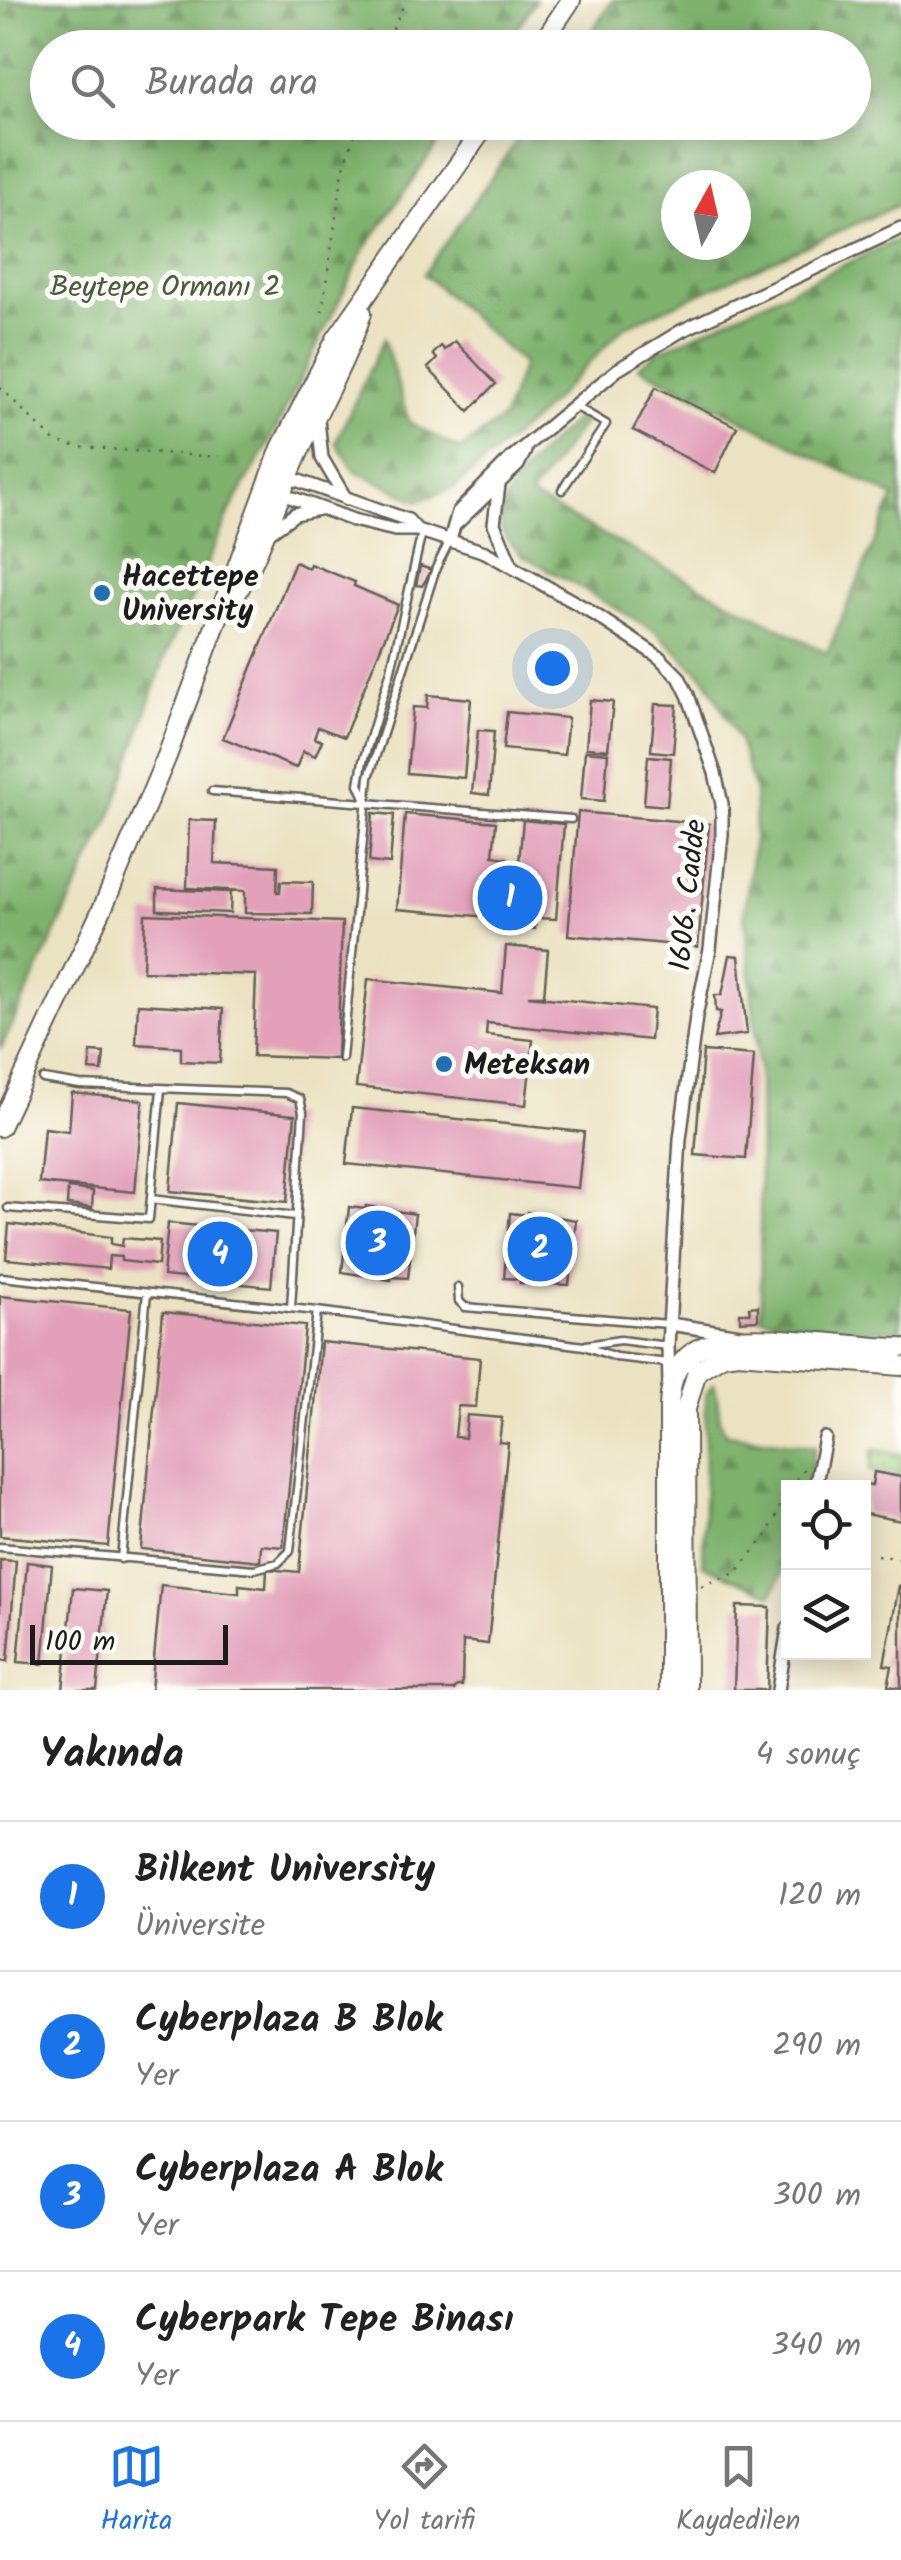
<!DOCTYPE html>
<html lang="tr">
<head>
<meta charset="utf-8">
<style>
  :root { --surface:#fff; --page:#f6f6f6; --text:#222; --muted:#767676; --line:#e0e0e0; --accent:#1a73e8 }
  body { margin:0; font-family:Kalam,sans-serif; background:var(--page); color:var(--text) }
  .controls { position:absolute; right:30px; bottom:30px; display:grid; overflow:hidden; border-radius:0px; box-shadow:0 5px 25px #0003 }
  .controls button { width:90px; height:90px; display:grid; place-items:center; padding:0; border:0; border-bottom:2px solid var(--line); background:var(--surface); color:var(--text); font:50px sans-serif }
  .compass { position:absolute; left:661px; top:170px; width:90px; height:90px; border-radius:50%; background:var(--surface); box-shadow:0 5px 25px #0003; rotate:8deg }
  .scale { position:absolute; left:30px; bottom:25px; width:198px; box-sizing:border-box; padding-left:10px; border:5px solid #1c1c1c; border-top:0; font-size:28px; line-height:35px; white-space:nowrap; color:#1c1c1c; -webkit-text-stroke:8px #fdfcf7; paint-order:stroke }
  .you { position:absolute; left:552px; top:668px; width:35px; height:35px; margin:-25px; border:8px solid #fff; border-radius:50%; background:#1a73e8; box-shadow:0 0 0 15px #1a73e833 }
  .badge { display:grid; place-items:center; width:65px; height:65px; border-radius:50%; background:var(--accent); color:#fff; font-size:32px; font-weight:700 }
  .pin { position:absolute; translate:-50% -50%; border:5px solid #fff; box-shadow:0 2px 10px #0006 }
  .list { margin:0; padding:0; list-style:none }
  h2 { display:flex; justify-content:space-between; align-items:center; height:130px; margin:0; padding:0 40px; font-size:42px }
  h2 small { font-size:32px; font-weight:400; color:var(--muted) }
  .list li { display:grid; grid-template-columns:65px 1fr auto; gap:30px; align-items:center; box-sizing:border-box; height:150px; padding:0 40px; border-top:2px solid var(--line) }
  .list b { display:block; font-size:38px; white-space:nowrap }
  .list p { margin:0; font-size:32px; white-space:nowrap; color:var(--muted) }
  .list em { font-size:32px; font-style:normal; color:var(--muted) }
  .icon { flex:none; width:55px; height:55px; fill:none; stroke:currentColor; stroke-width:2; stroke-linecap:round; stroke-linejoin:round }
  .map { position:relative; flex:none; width:901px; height:1690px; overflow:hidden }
  .search { position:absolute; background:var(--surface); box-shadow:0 5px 25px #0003; left:30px; right:30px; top:30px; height:110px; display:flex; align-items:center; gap:25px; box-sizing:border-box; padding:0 35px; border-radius:55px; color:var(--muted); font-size:38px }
  .sheet { height:730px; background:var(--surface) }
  nav { display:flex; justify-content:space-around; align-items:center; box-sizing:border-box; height:140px; border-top:2px solid var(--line); background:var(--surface); font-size:28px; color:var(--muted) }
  nav a { display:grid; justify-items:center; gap:5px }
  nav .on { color:var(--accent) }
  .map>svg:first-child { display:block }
  .grass { fill:url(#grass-dots); stroke:#5c764d; stroke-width:2.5 }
  .forest { fill:url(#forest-firs); stroke:#4d6744; stroke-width:2.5; fill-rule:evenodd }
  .building { fill:#e2a0b9 }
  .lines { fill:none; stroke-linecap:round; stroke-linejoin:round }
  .lane-casing { stroke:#646156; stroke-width:11 }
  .street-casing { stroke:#646156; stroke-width:16 }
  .secondary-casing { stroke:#646156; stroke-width:22 }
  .path { stroke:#646156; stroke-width:2.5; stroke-dasharray:2.5 8; stroke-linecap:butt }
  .lane { stroke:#fff; stroke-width:6 }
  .street { stroke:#fff; stroke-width:11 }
  .secondary { stroke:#fff; stroke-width:18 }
  .poi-dot { fill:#1f6fb2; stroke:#fdfcf7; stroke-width:4 }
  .labels { text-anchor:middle; stroke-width:10; stroke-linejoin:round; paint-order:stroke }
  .park-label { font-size:30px; fill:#495b3e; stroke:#fdfcf7 }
  .poi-label { font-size:30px; font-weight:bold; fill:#1c1c1c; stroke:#fdfcf7; text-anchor:start }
  .street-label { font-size:30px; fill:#1c1c1c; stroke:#fdfcf7 }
</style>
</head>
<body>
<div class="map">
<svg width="901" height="1690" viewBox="0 0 901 1690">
  <defs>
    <pattern id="grass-dots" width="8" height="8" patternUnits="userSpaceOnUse" patternTransform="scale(2.5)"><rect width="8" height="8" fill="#9dcf7e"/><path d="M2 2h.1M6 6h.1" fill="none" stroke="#87b16c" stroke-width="1.8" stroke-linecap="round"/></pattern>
    <pattern id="forest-firs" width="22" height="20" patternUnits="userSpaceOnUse" patternTransform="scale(2.5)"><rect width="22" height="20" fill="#7eb26d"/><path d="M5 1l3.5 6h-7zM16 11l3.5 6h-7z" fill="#669059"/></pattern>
  </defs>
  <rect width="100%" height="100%" fill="#fdfcf7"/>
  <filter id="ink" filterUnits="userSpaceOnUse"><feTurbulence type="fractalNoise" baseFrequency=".01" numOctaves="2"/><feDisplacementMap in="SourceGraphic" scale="20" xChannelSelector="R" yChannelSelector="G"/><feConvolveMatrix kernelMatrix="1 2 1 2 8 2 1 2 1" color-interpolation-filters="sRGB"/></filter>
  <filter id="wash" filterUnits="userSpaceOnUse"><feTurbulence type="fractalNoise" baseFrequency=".0048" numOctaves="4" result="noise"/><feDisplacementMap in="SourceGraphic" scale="40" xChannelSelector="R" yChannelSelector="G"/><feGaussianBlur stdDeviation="2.25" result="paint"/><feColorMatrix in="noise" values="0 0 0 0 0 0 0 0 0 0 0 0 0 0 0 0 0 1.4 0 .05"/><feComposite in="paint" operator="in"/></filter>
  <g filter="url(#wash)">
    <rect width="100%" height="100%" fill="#ebe2c1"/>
    <path class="grass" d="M873 1450 901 1454V1477L870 1471Z"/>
    <path class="forest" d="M0 0H536L504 47 48 48V122L452 123 364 250 268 445 233 505 165 657 112 814 0 1050Z
      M613 0H901V204L624 327 538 416 454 488 418 501 354 470 336 442 384 339 409 422 460 450 503 418 523 364 424 274 529 123 854 122V48L581 47ZM736 185V245H676V185Z
      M901 238V1330H846L761 1318 759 1072 744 913 754 840 755 792 739 740 706 679 657 632 521 554C517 549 509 543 505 537 484 495 553 442 579 416L585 421 530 496 827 653 894 497 639 367 658 352Z
      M714 1384C720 1401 716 1419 726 1434L815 1446 808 1487 788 1488V1560L772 1595 703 1565 706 1393Z"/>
    <g id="blocks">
      <path class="building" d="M455 341 496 384 469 411 428 368 437 359 433 354 441 346 445 350Z
        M656 387 737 427 715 473 633 430Z
        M295 562 308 568 310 564 355 582 354 586 398 605 344 737 318 727 314 738 322 741 315 756 303 751 296 768 223 738Z
        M420 566 432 570 422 586 416 585Z
        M428 695 471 699 464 778 407 773 413 707 427 708Z
        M590 700 613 702 608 750 586 748Z
        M655 704 677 705 673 753 651 751Z
        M507 712 568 718 564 755 503 749Z
        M478 730 494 731 489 795 472 793Z
        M585 751 608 753 604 801 581 799Z
        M648 756 671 758 667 806 644 804Z
        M578 812 709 824 698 947 568 935Z
        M373 813 394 815 390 864 369 862Z
        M405 814 496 822 493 856 507 858 501 918 397 909Z
        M189 820 216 821 214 863 278 866 277 892H280L281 881 313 882 312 914 245 913V891L187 888Z
        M523 820 564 824 556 919 536 918 535 929 513 927Z
        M157 889 231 892 230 913 157 910Z
        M145 914 342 922 337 1059 253 1056 256 975 143 971Z
        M506 946 548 950 544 996H528L653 1009 650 1040 487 1023 486 1035 533 1040 526 1105 356 1087 368 979 502 993Z
        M730 955 739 956 747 1034 714 1038 721 1012 716 1011 715 995H722Z
        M138 1004 223 1009 220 1063 181 1061V1047L136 1044Z
        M703 1051 754 1055 746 1159 695 1155Z
        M91 1052 104 1053 102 1071 89 1070Z
        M72 1093 143 1100 135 1192 39 1183 44 1128 69 1131Z
        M178 1103 295 1115 287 1202 170 1191Z
        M352 1108 584 1132 578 1188 346 1164Z
        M68 1188 93 1191 92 1208 67 1205Z
        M366 1206 415 1214 408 1278 391 1277V1280L342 1272 349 1207 365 1209Z
        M527 1212 576 1220 569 1285 520 1283V1279L504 1278 510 1213 527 1215Z
        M168 1223 276 1233 271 1287 163 1276Z
        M9 1224 111 1237V1244L122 1246 123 1238 160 1241 158 1265 121 1261V1257L109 1256 108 1269 6 1259Z
        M0 1296 131 1309 108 1546 0 1536Z
        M758 1306V1320L740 1321V1313H750L749 1307Z
        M163 1312 305 1326 283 1547 261 1545 260 1561 141 1549Z
        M321 1342 480 1358 476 1407 458 1406 455 1437 465 1438 467 1415 502 1418 499 1442 508 1443 488 1644 463 1641 462 1686H457L454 1690H151L161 1585 239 1593V1585L266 1588 267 1569 299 1572Z
        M874 1472 901 1477V1521L865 1514V1484L872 1485Z
        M0 1560 16 1561 8 1661 0 1660Z
        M27 1562 52 1565 43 1664 18 1662Z
        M899 1585 901 1586V1688L888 1686 892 1666 884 1665Z
        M73 1588 107 1591 97 1690H63Z
        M737 1606 770 1607 767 1690H734Z"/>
    </g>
  </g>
  <g filter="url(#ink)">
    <use href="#blocks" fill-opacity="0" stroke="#646156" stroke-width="2.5"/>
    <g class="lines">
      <g class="lane-casing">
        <path id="lane" d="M562 490 606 424 575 406
          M212 791 571 819
          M366 800 359 784 363 761 391 670 422 532
          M342 1058 369 777 436 568 449 542
          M43 1079 80 1085 286 1093 300 1099 303 1112 291 1308
          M151 1199 295 1216
          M8 1208 149 1219 161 1089
          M2 1277 317 1311 584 1346 616 1357 668 1363
          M458 1287 459 1301 465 1307 668 1324
          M586 1345 620 1340 667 1346
          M0 1547 254 1569 278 1563 290 1551 317 1311
          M121 1559 147 1293"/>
      </g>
      <g class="street-casing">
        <path id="street" d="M318 420 322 458 346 499
          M288 477 408 520 417 530
          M499 485 494 524 512 566
          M282 494 353 520 395 530H417L485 552 585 608 659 657 679 677 688 695 715 773 722 804V835L710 949 696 1017 680 1139 668 1346 669 1385
          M456 524 518 465 525 451
          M266 535 295 514 319 509
          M450 540 458 512 511 458 617 370 681 331 901 228
          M670 1324 740 1335
          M815 1488 825 1438
          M778 1690 788 1628"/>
      </g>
      <g class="secondary-casing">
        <path id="secondary" d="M539 48 571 0
          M231 603C260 556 275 505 298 454 319 407 346 362 362 313
          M0 1127 104 905 167 756 281 448 336 339 488 122
          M669 1690V1407C670 1386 674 1365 693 1352 732 1323 850 1349 901 1348
          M687 1690 686 1409 697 1371 723 1355 738 1353 901 1366"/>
      </g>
      <path class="path" d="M384 48 406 0
        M322 312 343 170 359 122
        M0 387 54 441 78 447 219 457
        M790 1488 804 1469
        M877 1555 901 1559
        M701 1586 736 1573 767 1535 788 1490"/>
      <use href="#lane" class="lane"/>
      <use href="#street" class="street"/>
      <use href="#secondary" class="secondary"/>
    </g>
  </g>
  <g class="poi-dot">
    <circle cx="102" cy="593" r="10"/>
    <circle cx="444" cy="1064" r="10"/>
  </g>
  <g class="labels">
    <g class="park-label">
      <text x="165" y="296">Beytepe Ormanı 2</text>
    </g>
    <g class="poi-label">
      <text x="122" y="586">Hacettepe<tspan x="122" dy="34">University</tspan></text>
      <text x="464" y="1074">Meteksan</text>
    </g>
    <g class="street-label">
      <text transform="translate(687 895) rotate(-84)" y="10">1606. Cadde</text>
    </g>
  </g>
</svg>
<div class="controls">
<button><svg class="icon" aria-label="locate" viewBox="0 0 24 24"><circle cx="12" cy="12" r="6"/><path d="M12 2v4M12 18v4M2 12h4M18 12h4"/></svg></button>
<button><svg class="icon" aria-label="layers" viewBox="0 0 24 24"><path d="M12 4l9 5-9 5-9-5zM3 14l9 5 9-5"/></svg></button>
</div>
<svg class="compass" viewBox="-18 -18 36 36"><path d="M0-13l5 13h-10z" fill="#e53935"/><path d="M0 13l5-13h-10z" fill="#767676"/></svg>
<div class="scale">100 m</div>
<div class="you"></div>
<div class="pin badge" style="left:510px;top:898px">1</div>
<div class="pin badge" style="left:540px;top:1249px">2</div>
<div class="pin badge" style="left:378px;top:1243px">3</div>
<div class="pin badge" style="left:220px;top:1254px">4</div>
<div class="search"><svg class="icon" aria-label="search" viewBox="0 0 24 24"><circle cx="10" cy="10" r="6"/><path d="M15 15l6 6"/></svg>Burada ara</div>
</div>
<section class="sheet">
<h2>Yakında<small>4 sonuç</small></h2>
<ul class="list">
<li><span class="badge">1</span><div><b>Bilkent University</b><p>Üniversite</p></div><em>120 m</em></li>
<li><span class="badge">2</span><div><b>Cyberplaza B Blok</b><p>Yer</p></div><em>290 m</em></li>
<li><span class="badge">3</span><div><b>Cyberplaza A Blok</b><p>Yer</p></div><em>300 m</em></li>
<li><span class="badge">4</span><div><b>Cyberpark Tepe Binası</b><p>Yer</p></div><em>340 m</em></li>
</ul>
</section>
<nav>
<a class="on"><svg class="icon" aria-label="map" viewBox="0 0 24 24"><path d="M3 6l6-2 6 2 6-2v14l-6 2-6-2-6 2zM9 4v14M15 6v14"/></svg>Harita</a>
<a><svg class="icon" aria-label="directions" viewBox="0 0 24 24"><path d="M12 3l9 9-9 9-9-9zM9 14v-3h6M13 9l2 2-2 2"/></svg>Yol tarifi</a>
<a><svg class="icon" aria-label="saved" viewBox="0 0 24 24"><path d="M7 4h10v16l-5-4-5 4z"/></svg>Kaydedilen</a>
</nav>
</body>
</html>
